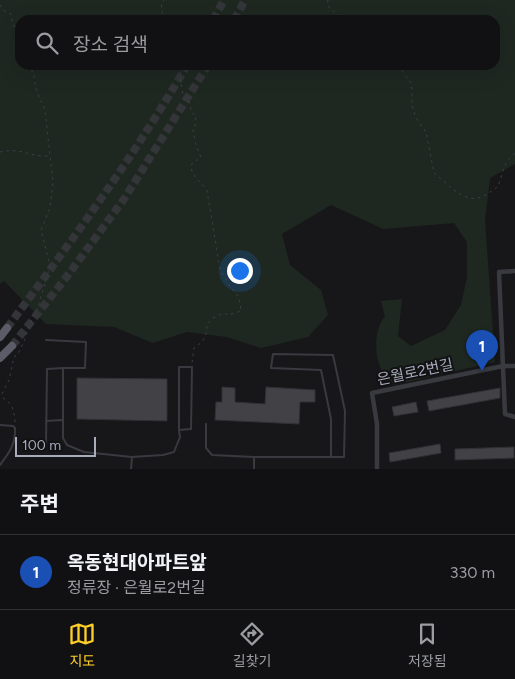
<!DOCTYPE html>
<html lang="ko">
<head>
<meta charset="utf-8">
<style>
  :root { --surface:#111113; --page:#1e1f21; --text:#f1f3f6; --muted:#9c9da0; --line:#303133; --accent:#ffcf29 }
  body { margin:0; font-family:Figtree,"Noto Sans KR",sans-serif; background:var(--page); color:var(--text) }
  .scale { position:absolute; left:15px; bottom:12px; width:81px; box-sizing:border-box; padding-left:5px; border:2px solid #a8abba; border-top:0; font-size:14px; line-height:18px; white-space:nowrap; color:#a8abba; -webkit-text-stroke:4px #121214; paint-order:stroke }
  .you { position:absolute; left:239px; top:270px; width:18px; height:18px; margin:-12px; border:4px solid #fff; border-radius:50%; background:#1a73e8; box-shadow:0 0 0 8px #1a73e833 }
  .badge { display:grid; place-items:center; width:32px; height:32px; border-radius:50%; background:var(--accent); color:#fff; font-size:16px; font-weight:700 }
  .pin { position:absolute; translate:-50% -41px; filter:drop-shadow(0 1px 2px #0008) }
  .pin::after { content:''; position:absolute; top:26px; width:18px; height:15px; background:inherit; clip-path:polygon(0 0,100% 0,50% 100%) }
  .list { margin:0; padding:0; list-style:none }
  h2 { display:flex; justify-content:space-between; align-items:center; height:65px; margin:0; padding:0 20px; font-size:21px }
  h2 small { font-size:16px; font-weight:400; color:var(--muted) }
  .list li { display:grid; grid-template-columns:32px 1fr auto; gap:15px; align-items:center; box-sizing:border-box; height:75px; padding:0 20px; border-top:1px solid var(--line) }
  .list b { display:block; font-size:19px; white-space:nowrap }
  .list p { margin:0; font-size:16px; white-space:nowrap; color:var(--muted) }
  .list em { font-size:16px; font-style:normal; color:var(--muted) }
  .icon { flex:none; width:28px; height:28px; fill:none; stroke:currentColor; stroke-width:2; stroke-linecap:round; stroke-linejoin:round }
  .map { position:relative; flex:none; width:515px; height:469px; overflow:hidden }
  .search { position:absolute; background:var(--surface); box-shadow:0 5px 20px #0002; left:15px; right:15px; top:15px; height:55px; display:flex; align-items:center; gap:12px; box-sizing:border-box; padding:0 18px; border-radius:15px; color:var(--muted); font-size:19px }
  .sheet { height:140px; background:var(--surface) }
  nav { display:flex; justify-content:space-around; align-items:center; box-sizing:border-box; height:70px; border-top:1px solid var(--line); background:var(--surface); font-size:14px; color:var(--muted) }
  nav a { display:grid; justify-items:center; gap:2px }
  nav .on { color:var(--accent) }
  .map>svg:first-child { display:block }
  .green { fill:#1e2821; fill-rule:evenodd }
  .building { fill:#414146; stroke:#313135 }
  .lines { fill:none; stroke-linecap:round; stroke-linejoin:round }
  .trunk-tunnel { stroke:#343539; stroke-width:8; stroke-dasharray:8 4; stroke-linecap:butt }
  .path { stroke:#3d3f46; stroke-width:1; stroke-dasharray:2.5 4; stroke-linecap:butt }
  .service { stroke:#393a40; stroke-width:2 }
  .minor { stroke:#393a40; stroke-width:4.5 }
  .trunk { stroke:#5b5c67; stroke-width:8 }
  .labels { text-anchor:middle; stroke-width:4; stroke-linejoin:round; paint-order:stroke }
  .street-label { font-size:15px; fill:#a8abba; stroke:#121214 }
</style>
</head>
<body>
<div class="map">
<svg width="515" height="469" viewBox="0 0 515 469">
  <rect width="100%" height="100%" fill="#171719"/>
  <path class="green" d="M0 0H515V164L490 178 485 220 495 362 394 385C390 380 384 375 381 369 374 354 374 329 385 316L381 301 402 299 398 336 411 346 445 330 461 305 467 277V242L454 223 383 229 331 205 282 234 290 265 321 290 328 315 308 337 261 348 227 337 187 332 153 343 114 327 46 324 4 281 0 284ZM20 20H495V65H20Z"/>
  <path class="building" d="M77 378 167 379V421L77 419Z
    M222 387 235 388V402L265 404 266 387 315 390V402H300L299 424 215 420 216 402H222Z
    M500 388V398L429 411 427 401Z
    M416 402 418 412 394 416 392 407Z
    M440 444 441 453 390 462 389 453Z
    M514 447V458L455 460V449Z"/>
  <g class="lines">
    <path class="trunk-tunnel" d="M213 20 224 0
      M234 20 245 0
      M7 328C70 243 134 157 187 65
      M12 346 68 275 124 199 208 65"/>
    <path class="path" d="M328 0 327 5 343 20
      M0 5 3 10 11 14 13 24 20 37
      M164 20C163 13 159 6 164 0
      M20 39V45
      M180 65 181 84 184 99 189 102 192 113 196 115 195 127 193 129 195 142 201 157 191 165C191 177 202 182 207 191L220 269 231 288 239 297 241 311 228 315 224 313 213 318 207 324C207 337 204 341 194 348L192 363
      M398 65 411 83 412 90V106L416 118 426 132 434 173C450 185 466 208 487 194 490 192 494 190 497 187 502 180 502 169 507 162 509 158 513 156 515 153
      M0 152C20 147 29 157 48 156
      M15 422C14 411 13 404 3 398L2 394 9 380 14 357 18 354 26 337 27 330 38 307 50 266 41 230 50 208 53 182 45 110 36 89 34 77 30 65"/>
    <path class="service" d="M46 340 86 342 85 368H63V438L67 445 84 452 132 457
      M46 421 62 420
      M206 424V448L212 455 254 457
      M0 425 13 426 15 428C16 444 9 453 0 465
      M46 445 47 369 63 368
      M131 469 132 457 163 455 174 452 180 437 179 430V367H192L191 429 179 430
      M254 469V457H344L345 411 333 355 273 354 271 368 321 370 331 419V457"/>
    <path class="minor" d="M515 271 499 272 505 414 515 417
      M377 469V424L372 393 503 366H515"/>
    <path class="trunk" d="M0 337 7 328
      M0 358 12 346"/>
  </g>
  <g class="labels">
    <g class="street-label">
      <text transform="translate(415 372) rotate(-12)" y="5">은월로2번길</text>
    </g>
  </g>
</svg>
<div class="scale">100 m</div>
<div class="you"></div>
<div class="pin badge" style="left:482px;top:371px;background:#1a4fb4">1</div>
<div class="search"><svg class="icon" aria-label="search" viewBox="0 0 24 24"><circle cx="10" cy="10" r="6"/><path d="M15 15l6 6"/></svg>장소 검색</div>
</div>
<section class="sheet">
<h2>주변<small></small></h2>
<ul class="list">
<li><span class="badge" style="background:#1a4fb4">1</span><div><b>옥동현대아파트앞</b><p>정류장 · 은월로2번길</p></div><em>330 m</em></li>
</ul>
</section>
<nav>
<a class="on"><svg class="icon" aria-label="map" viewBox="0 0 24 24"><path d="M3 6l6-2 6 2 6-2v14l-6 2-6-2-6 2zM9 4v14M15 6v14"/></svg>지도</a>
<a><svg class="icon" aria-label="directions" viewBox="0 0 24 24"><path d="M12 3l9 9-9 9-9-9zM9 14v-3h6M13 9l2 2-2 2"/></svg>길찾기</a>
<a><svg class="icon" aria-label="saved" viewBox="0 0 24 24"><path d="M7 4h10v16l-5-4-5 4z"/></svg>저장됨</a>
</nav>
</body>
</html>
